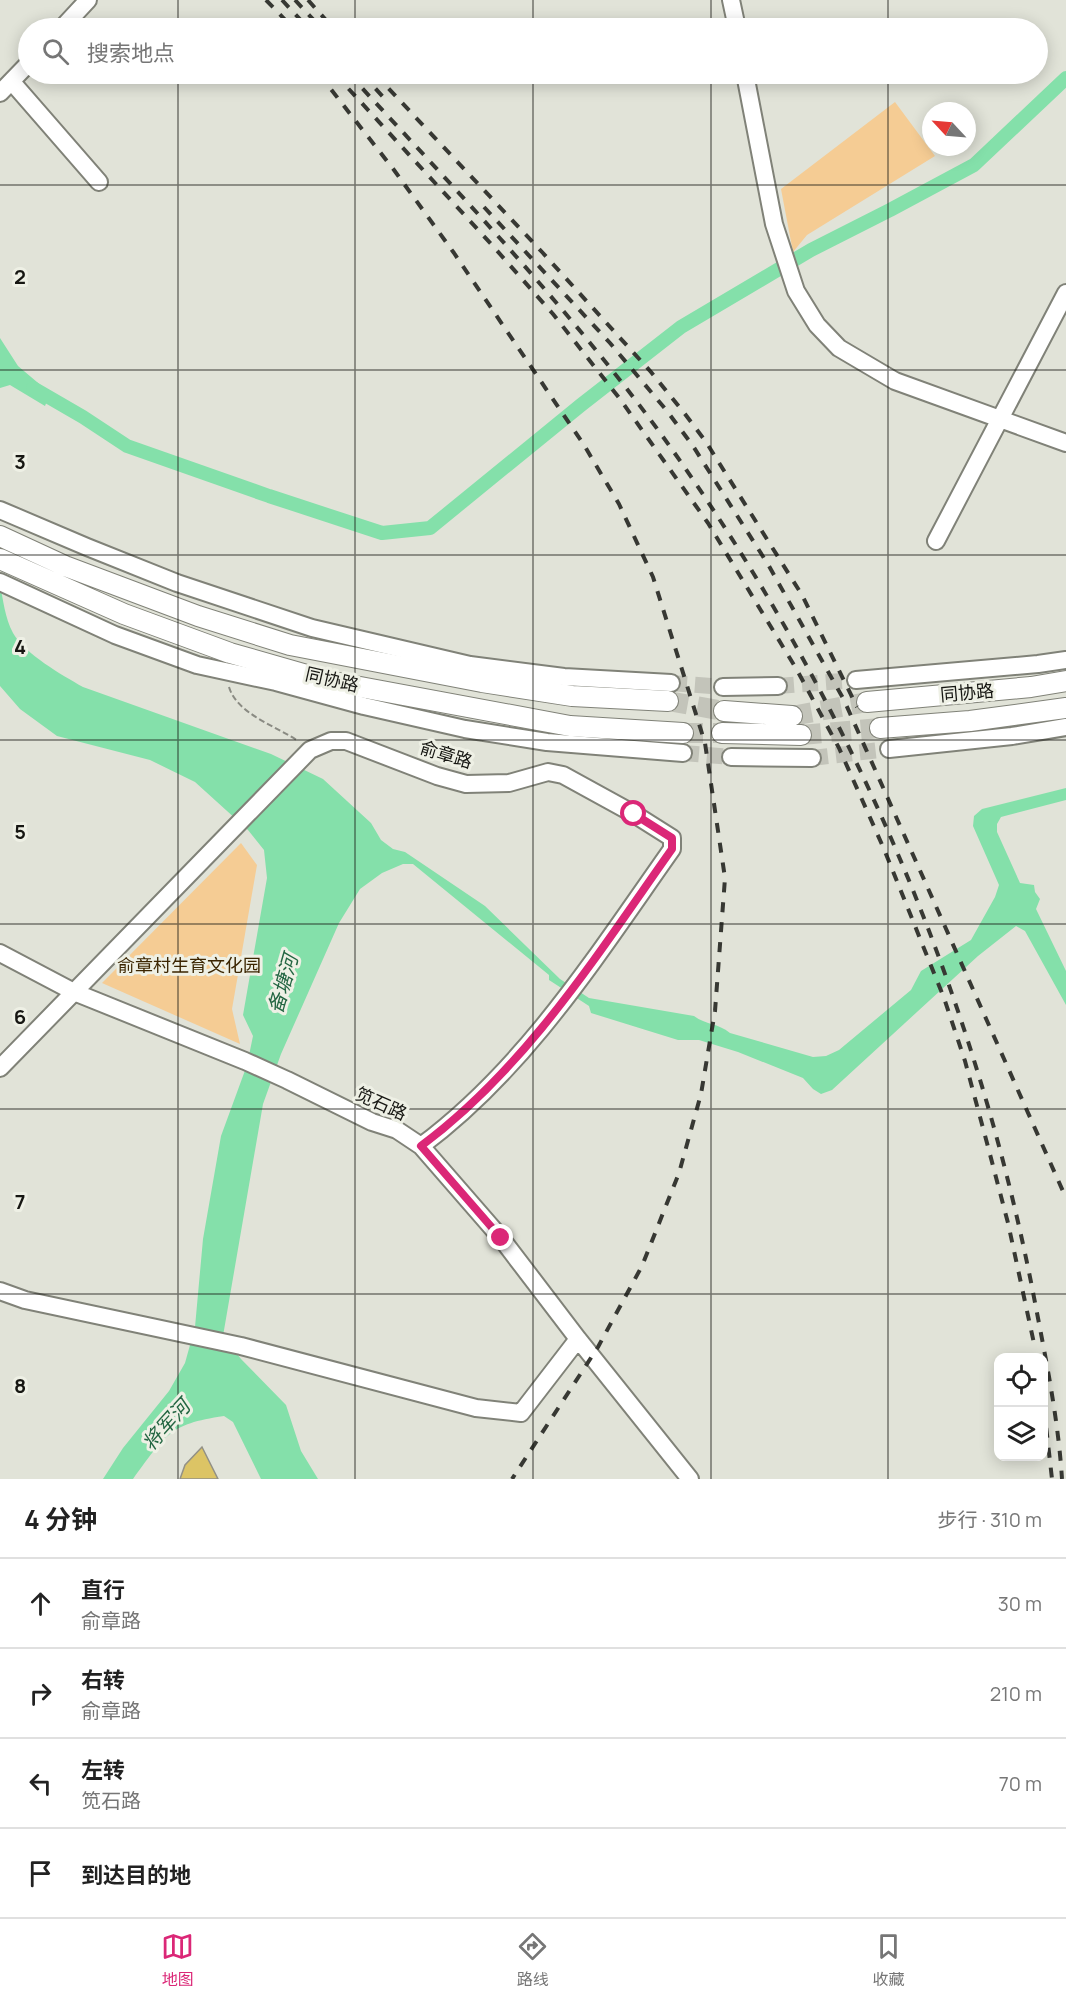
<!DOCTYPE html>
<html lang="zh">
<head>
<meta charset="utf-8">
<style>
  :root { --surface:#fff; --page:#f2f2f2; --text:#222; --muted:#767676; --line:#e0e0e0; --accent:#db2777 }
  body { margin:0; font-family:Manrope,"Noto Sans SC",sans-serif; background:var(--page); color:var(--text) }
  .controls { position:absolute; right:18px; bottom:18px; display:grid; overflow:hidden; border-radius:12px; box-shadow:0 3px 15px #0003 }
  .controls button { width:54px; height:54px; display:grid; place-items:center; padding:0; border:0; border-bottom:2px solid var(--line); background:var(--surface); color:var(--text); font:30px sans-serif }
  .compass { position:absolute; left:922px; top:102px; width:54px; height:54px; border-radius:50%; background:var(--surface); box-shadow:0 3px 15px #0003; rotate:296deg }
  .stop { position:absolute; width:18px; height:18px; margin:-14px; border:4px solid #db2777; border-radius:50%; background:#fff }
  .stop.end { background:#db2777; border-color:#fff; box-shadow:0 2px 6px #0008 }
  .list { margin:0; padding:0; list-style:none }
  h2 { display:flex; justify-content:space-between; align-items:center; height:78px; margin:0; padding:0 24px; font-size:26px }
  h2 small { font-size:20px; font-weight:400; color:var(--muted) }
  .list li { display:grid; grid-template-columns:39px 1fr auto; gap:18px; align-items:center; box-sizing:border-box; height:90px; padding:0 24px; border-top:2px solid var(--line) }
  .list b { display:block; font-size:22px; white-space:nowrap }
  .list p { margin:0; font-size:20px; white-space:nowrap; color:var(--muted) }
  .list em { font-size:20px; font-style:normal; color:var(--muted) }
  .icon { flex:none; width:33px; height:33px; fill:none; stroke:currentColor; stroke-width:2; stroke-linecap:round; stroke-linejoin:round }
  .map { position:relative; flex:none; width:1066px; height:1479px; overflow:hidden }
  .search { position:absolute; background:var(--surface); box-shadow:0 3px 15px #0003; left:18px; right:18px; top:18px; height:66px; display:flex; align-items:center; gap:15px; box-sizing:border-box; padding:0 21px; border-radius:33px; color:var(--muted); font-size:22px }
  .sheet { height:438px; background:var(--surface) }
  nav { display:flex; justify-content:space-around; align-items:center; box-sizing:border-box; height:84px; border-top:2px solid var(--line); background:var(--surface); font-size:16px; color:var(--muted) }
  nav a { display:grid; justify-items:center; gap:3px }
  nav .on { color:var(--accent) }
  .map>svg:first-child { display:block }
  .green { fill:#f5cc94 }
  .water { fill:#84e0aa }
  .lines { fill:none; stroke-linecap:round; stroke-linejoin:round }
  .canal { stroke:#84e0aa; stroke-width:14 }
  .building { fill:#dcc465; stroke:#939186; stroke-width:1.5 }
  .minor-tunnel { stroke:#c3c4ba; stroke-width:16; stroke-dasharray:16 8; stroke-linecap:butt }
  .major-tunnel { stroke:#c3c4ba; stroke-width:20; stroke-dasharray:20 10; stroke-linecap:butt }
  .minor-casing { stroke:#808278; stroke-width:20 }
  .major-casing { stroke:#808278; stroke-width:22 }
  .path { stroke:#8a8b83; stroke-width:2; stroke-dasharray:6 3; stroke-linecap:butt }
  .minor { stroke:#fff; stroke-width:16 }
  .major { stroke:#fff; stroke-width:20 }
  .rail { stroke:#373833; stroke-width:4; stroke-dasharray:10 10; stroke-linecap:butt }
  .route { stroke:#db2777; stroke-width:8 }
  .grid { fill:none; stroke:#161612; stroke-width:1.5; stroke-opacity:0.55 }
  .labels { text-anchor:middle; stroke-width:6; stroke-linejoin:round; paint-order:stroke }
  .street-label { font-size:18px; fill:#161612; stroke:#eef0e5 }
  .park-label { font-size:18px; fill:#3b2501; stroke:#eef0e5 }
  .water-label { font-size:20px; font-style:italic; fill:#236642; stroke:#eef0e5 }
  .grid-label { font-size:20px; text-anchor:middle; font-weight:bold; fill:#161612; stroke:#eef0e5; stroke-width:6; stroke-linejoin:round; paint-order:stroke }
</style>
</head>
<body>
<div class="map">
<svg width="1066" height="1479" viewBox="0 0 1066 1479">
  <rect width="100%" height="100%" fill="#e1e3d8"/>
  <path class="green" d="M895 102 935 156 807 235 793 252 781 189Z
    M241 843 257 865 232 1009 240 1044 102 983Z"/>
  <path class="water" d="M0 338 18 366 50 393 45 406 10 385 0 388Z
    M0 583C3 600 5 618 13 633 25 654 62 675 83 687L271 754 323 779 371 823 381 840 393 849 405 852 485 906 560 979 589 998 694 1016C706 1025 718 1023 730 1033L813 1057 826 1056 839 1050 911 990 921 971 971 940 995 897 999 885 973 826 974 816 982 809 1066 788V800L1001 817 997 824V832L1020 883 1034 885 1035 892 1040 899 1036 909 1066 971V1005L1025 931 1016 926 978 956 832 1090 821 1094 813 1089 803 1078 738 1052 699 1040H678L591 1013 589 1006 549 980V975L413 864H403L382 873 360 889 339 923 281 1054 263 1104 223 1336 241 1359 286 1405 301 1451 318 1479H261L233 1422 224 1416C168 1424 165 1436 133 1479H103L123 1448 169 1391 185 1363 195 1327 203 1239 221 1136 247 1065 253 1036 243 1015 267 878 264 850 248 830 195 782 150 760 57 736 20 709 0 686Z"/>
  <g class="lines">
    <path class="canal" d="M33 388 83 417 127 446 269 496 382 533 430 528 581 405 681 327 811 250 890 210 974 165 1066 78"/>
  </g>
  <path class="building" d="M202 1447 218 1479H180L185 1465Z"/>
  <g class="lines">
    <path class="minor-tunnel" d="M671 683 723 687
      M778 686 856 680
      M683 753 731 757
      M812 758 889 749"/>
    <path class="major-tunnel" d="M668 701 724 711
      M792 716 867 702
      M683 733H722
      M801 735 880 728"/>
    <g class="minor-casing">
      <path id="minor" d="M731 0 737 28
        M62 28 88 0
        M745 74 774 224 796 291 817 325 839 348 895 381 1066 443
        M12 82 99 182
        M0 93 28 64
        M0 510 87 547 177 583 312 628 470 665 564 677 671 683
        M936 541 1066 293
        M0 582 115 635 197 665 276 682 364 706 465 729 547 742 683 753
        M856 680 1038 664 1066 660
        M723 687 778 686
        M889 749 1012 736 1066 727
        M731 757 812 758
        M0 953 74 992 245 1061 287 1080 372 1122 397 1130 421 1146 501 1238 578 1339 690 1479
        M0 1068 310 750 331 741H346L437 776 466 784 509 783 548 772 563 775 634 814 672 838V849C597 955 526 1068 421 1146
        M0 1291 25 1300 241 1346 476 1408 521 1413 578 1339"/>
    </g>
    <g class="major-casing">
      <path id="major" d="M0 536 65 566 198 616 290 645 482 682 572 696 668 701
        M0 559 124 614 230 653 328 681 570 726 683 733
        M867 702 1031 687 1066 681
        M724 711 792 716
        M880 728 970 721 1066 708
        M722 733 801 735"/>
    </g>
    <path class="path" d="M229 687C237 714 276 726 298 741"/>
    <use href="#minor" class="minor"/>
    <use href="#major" class="major"/>
    <path class="rail" d="M266 0 293 28
      M282 0 308 28
      M295 0 321 28
      M308 0 333 28
      M319 74 394 170 454 253 584 445 619 504 653 577 705 743 725 878 715 1011 701 1094 679 1173 642 1266 598 1347 512 1479
      M335 74 492 245 553 314 620 399 708 523 797 670 839 748 884 849 944 998 965 1061 987 1143 1008 1223 1035 1348
      M349 74C457 191 567 306 661 434 844 688 971 981 1032 1287 1044 1350 1058 1415 1062 1479
      M362 74 385 99
      M375 74 542 252 651 372 685 414 706 442 802 595 857 707
      M484 207 610 343 667 411 693 446 769 566 844 700 1066 1198
      M1044 1408 1052 1479"/>
  </g>
  <g class="lines">
    <path class="route" d="M501 1238 421 1146C526 1068 597 955 672 849V838L634 814"/>
  </g>
  <path class="grid" d="M178 0V28M355 0V28M533 0V28M711 0V28M888 0V28M178 74V1479M355 74V1479M533 74V1479M711 74V1479M888 74V1479M0 185H1066M0 370H1066M0 555H1066M0 740H1066M0 924H1066M0 1109H1066M0 1294H1066"/>
  <g class="labels">
    <g class="street-label">
      <text transform="translate(332 680) rotate(13)" y="6">同协路</text>
      <text transform="translate(967 693) rotate(-5)" y="6">同协路</text>
      <text transform="translate(446 755) rotate(17)" y="6">俞章路</text>
      <text transform="translate(381 1104) rotate(24)" y="6">笕石路</text>
    </g>
    <g class="park-label">
      <text x="189" y="972">俞章村生育文化园</text>
    </g>
    <g class="water-label">
      <text transform="translate(283 984) rotate(-74)" y="7">备塘河</text>
      <text transform="translate(166 1425) rotate(-48)" y="7">将军河</text>
    </g>
  </g>
  <g class="grid-label">
    <text x="20" y="284">2</text>
    <text x="20" y="469">3</text>
    <text x="20" y="654">4</text>
    <text x="20" y="839">5</text>
    <text x="20" y="1024">6</text>
    <text x="20" y="1209">7</text>
    <text x="20" y="1393">8</text>
  </g>
</svg>
<div class="controls">
<button><svg class="icon" aria-label="locate" viewBox="0 0 24 24"><circle cx="12" cy="12" r="6"/><path d="M12 2v4M12 18v4M2 12h4M18 12h4"/></svg></button>
<button><svg class="icon" aria-label="layers" viewBox="0 0 24 24"><path d="M12 4l9 5-9 5-9-5zM3 14l9 5 9-5"/></svg></button>
</div>
<svg class="compass" viewBox="-18 -18 36 36"><path d="M0-13l5 13h-10z" fill="#e53935"/><path d="M0 13l5-13h-10z" fill="#767676"/></svg>
<div class="stop" style="left:634px;top:814px"></div>
<div class="stop end" style="left:501px;top:1238px"></div>
<div class="search"><svg class="icon" aria-label="search" viewBox="0 0 24 24"><circle cx="10" cy="10" r="6"/><path d="M15 15l6 6"/></svg>搜索地点</div>
</div>
<section class="sheet">
<h2>4 分钟<small>步行 · 310 m</small></h2>
<ul class="list">
<li><svg class="icon" aria-label="ahead" viewBox="0 0 24 24"><path d="M12 20V5M6 11l6-6 6 6"/></svg><div><b>直行</b><p>俞章路</p></div><em>30 m</em></li>
<li><svg class="icon" aria-label="right" viewBox="0 0 24 24"><path d="M7 20v-9h11M14 6l5 5-5 5"/></svg><div><b>右转</b><p>俞章路</p></div><em>210 m</em></li>
<li><svg class="icon" aria-label="left" viewBox="0 0 24 24"><path d="M17 20v-9H6M10 6l-5 5 5 5"/></svg><div><b>左转</b><p>笕石路</p></div><em>70 m</em></li>
<li><svg class="icon" aria-label="arrive" viewBox="0 0 24 24"><path d="M6 21V4h12l-3 4 3 4H6"/></svg><div><b>到达目的地</b></div></li>
</ul>
</section>
<nav>
<a class="on"><svg class="icon" aria-label="map" viewBox="0 0 24 24"><path d="M3 6l6-2 6 2 6-2v14l-6 2-6-2-6 2zM9 4v14M15 6v14"/></svg>地图</a>
<a><svg class="icon" aria-label="directions" viewBox="0 0 24 24"><path d="M12 3l9 9-9 9-9-9zM9 14v-3h6M13 9l2 2-2 2"/></svg>路线</a>
<a><svg class="icon" aria-label="saved" viewBox="0 0 24 24"><path d="M7 4h10v16l-5-4-5 4z"/></svg>收藏</a>
</nav>
</body>
</html>
